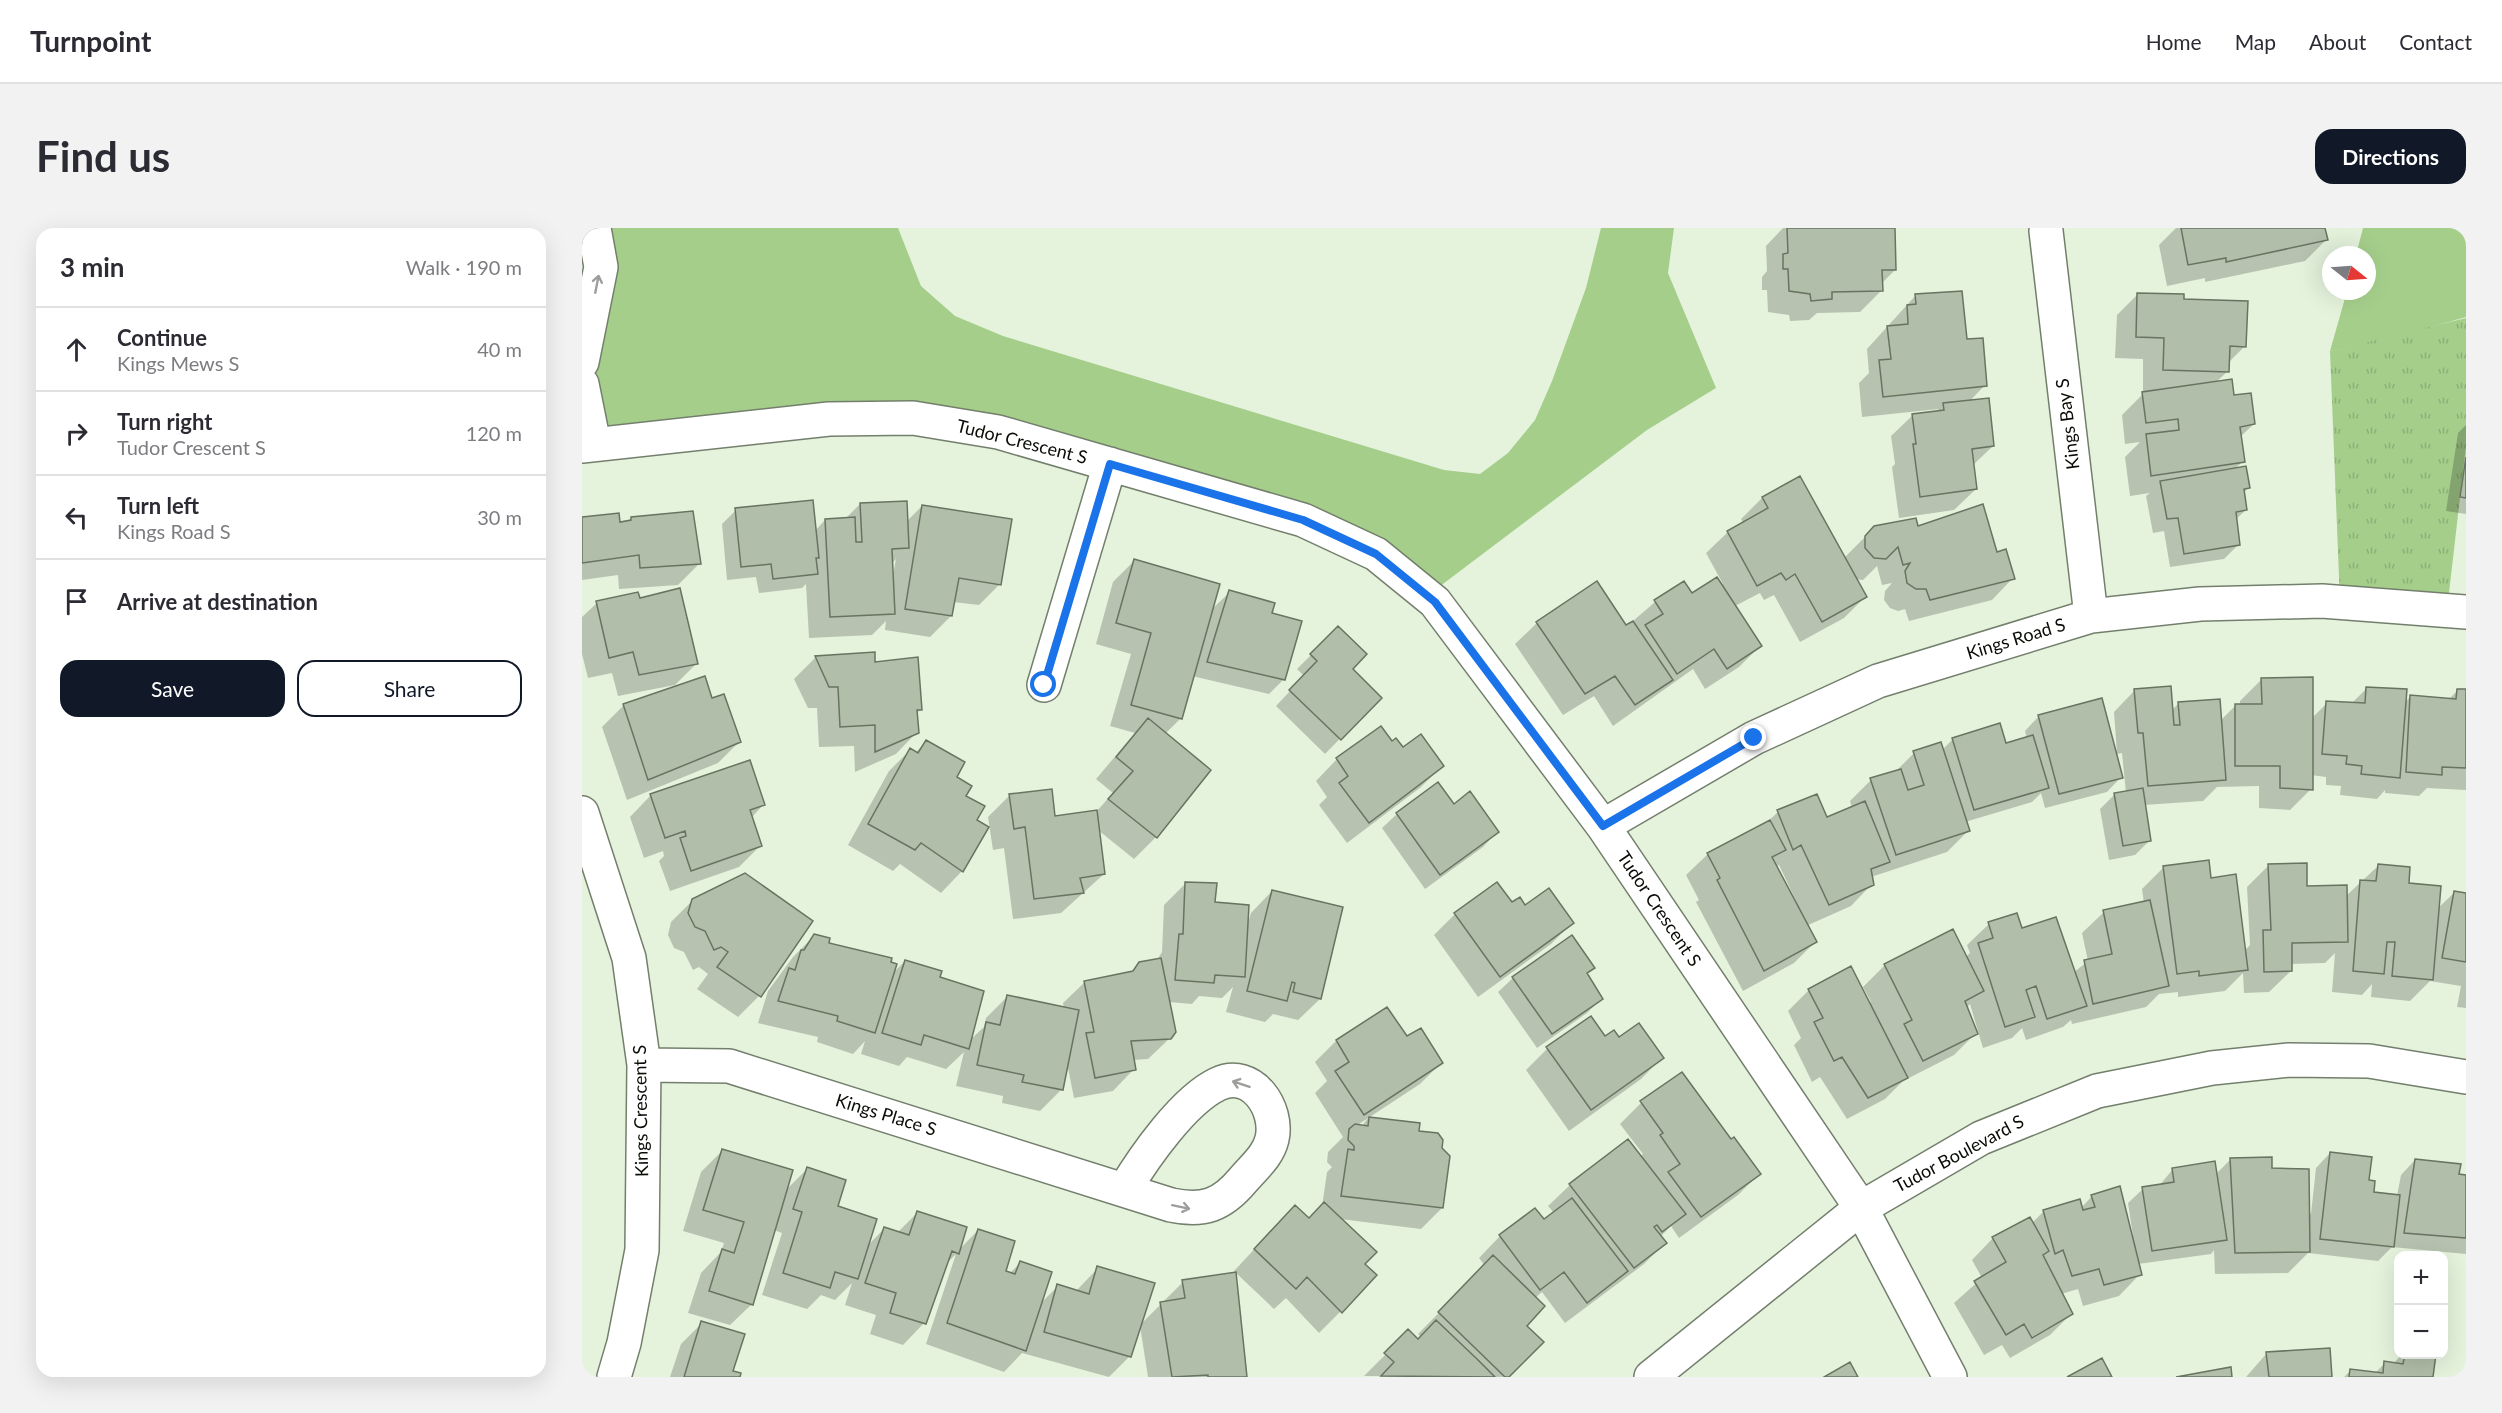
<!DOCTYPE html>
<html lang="en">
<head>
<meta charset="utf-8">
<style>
  :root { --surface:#fff; --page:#f2f2f3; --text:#2b2b33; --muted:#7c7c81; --line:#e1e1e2; --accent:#111827 }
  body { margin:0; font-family:Lato,sans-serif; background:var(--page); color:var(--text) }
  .controls { position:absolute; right:18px; bottom:18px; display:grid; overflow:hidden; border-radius:12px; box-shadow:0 6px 24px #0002 }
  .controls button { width:54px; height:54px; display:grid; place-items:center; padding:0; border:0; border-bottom:2px solid var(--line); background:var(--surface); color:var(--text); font:30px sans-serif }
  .compass { position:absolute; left:1740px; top:18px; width:54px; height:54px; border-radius:50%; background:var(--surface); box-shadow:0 6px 24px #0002; rotate:107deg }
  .stop { position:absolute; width:18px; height:18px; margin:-14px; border:4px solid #1a73e8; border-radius:50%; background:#fff }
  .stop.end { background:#1a73e8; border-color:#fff; box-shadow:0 2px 6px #0008 }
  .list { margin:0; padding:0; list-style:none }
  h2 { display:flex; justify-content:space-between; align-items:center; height:78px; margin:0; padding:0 24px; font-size:26px }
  h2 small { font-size:20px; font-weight:400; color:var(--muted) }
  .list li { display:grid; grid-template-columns:39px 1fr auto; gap:18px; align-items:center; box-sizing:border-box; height:84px; padding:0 24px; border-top:2px solid var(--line) }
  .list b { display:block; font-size:22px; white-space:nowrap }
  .list p { margin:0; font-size:20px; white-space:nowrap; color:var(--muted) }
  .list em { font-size:20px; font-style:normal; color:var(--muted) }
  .actions { display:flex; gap:12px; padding:18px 24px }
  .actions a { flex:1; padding:14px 0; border:2px solid var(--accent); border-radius:18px; text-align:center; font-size:21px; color:var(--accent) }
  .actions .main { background:var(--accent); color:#fff }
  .icon { flex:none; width:33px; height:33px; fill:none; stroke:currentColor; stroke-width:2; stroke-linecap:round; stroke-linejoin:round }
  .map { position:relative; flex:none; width:1884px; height:1149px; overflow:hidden; border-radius:18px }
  header { display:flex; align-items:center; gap:36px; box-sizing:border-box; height:84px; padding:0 30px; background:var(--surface); border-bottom:2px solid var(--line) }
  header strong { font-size:28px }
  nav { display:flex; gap:33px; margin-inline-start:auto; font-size:21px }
  .intro { display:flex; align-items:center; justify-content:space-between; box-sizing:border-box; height:144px; padding:0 36px }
  h1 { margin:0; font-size:42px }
  .button { padding:15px 27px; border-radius:18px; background:var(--accent); color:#fff; font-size:21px; font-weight:700 }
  main { display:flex; gap:36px; padding:0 36px }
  aside { flex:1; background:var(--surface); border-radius:18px; box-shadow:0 6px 24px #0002 }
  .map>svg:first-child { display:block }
  .green { fill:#a5ce8b }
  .park { fill:url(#park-tufts) }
  .shadow { fill:#0003; fill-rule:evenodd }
  .building { fill:#b1bea9; stroke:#687461; stroke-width:1.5 }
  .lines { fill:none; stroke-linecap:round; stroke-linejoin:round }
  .street-casing { stroke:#737f6c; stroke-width:36 }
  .street { stroke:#fff; stroke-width:33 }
  .oneway { stroke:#9d9e9b }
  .route { stroke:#1a73e8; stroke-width:8 }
  .labels { text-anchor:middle; stroke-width:5; stroke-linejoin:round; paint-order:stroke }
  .street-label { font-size:18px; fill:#090d06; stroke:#fff }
</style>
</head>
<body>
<header>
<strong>Turnpoint</strong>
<nav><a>Home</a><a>Map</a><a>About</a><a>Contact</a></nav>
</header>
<div class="intro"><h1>Find us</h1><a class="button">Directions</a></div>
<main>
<aside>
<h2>3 min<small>Walk · 190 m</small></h2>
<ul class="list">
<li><svg class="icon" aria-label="ahead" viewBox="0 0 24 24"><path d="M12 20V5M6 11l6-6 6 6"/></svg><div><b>Continue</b><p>Kings Mews S</p></div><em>40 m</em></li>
<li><svg class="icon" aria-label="right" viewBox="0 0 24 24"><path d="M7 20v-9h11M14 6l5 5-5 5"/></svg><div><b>Turn right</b><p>Tudor Crescent S</p></div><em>120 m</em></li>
<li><svg class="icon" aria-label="left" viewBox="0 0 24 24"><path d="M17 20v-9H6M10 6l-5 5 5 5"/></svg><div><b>Turn left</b><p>Kings Road S</p></div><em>30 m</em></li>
<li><svg class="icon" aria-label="arrive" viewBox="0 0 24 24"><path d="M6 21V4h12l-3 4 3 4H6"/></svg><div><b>Arrive at destination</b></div></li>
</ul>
<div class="actions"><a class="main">Save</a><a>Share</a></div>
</aside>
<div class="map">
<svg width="1884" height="1149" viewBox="0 0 1884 1149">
  <defs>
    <pattern id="park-tufts" width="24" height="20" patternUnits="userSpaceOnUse" patternTransform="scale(1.5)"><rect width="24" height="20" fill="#a5ce8b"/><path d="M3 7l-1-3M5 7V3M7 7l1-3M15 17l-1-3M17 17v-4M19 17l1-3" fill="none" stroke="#8db076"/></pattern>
  </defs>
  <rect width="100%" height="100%" fill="#e5f3dd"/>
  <path class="green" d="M12 0H316L339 58 373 88 421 108 862 242 898 246 926 225 953 192 970 153 1004 60 1019 0H1092L1086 45 1134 160 1065 202 845 368 794 326 331 190 12 216 0 156Z
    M1781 0H1884V89L1814 109 1748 123 1765 63H1785V27H1774Z"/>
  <path class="park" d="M1884 90V218L1865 382 1758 374 1748 123Z"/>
  <path class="shadow" d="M1201 0H1312L1313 42 1299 56V63L1278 84 1235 85 1227 92 1208 93 1207 87 1186 84 1185 62H1180V49L1185 43 1184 18Z
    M1594 0H1742L1744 12 1723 33 1623 54V50L1585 58 1577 17Z
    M1556 66 1600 73 1663 118 1646 135V143L1633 155 1651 169 1672 196 1658 209 1661 233 1653 241 1667 260 1661 265 1664 282 1653 292 1657 316 1642 331 1588 339 1582 303 1571 305 1564 268 1568 265 1548 268 1543 229 1558 214 1543 216 1540 187 1561 166 1570 163H1561V131L1533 130 1535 87Z
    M1334 67 1384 113 1403 157 1387 174 1411 218 1391 237 1394 261 1372 282 1317 290 1310 239 1313 236 1309 208 1331 187 1353 185 1357 181 1280 189 1277 155 1287 145 1285 121Z
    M1884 197V286L1864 283 1876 205Z
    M1217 250 1262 330 1293 299H1335L1414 326 1431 350 1410 372 1327 393 1323 381 1316 383 1308 380 1302 372 1303 363 1310 355 1300 357 1295 338 1281 352 1273 351 1283 369 1262 390 1218 414 1192 367 1182 372 1178 365 1153 378 1178 418 1157 439 1123 461 1111 441 1031 498 1012 468 981 487 933 416 955 395 1015 356 1044 399 1073 374 1101 355 1110 368 1139 357 1141 356 1124 325 1146 304 1161 295 1159 291 1180 270Z
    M278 276 324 294 340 278 418 356 397 377 371 374 369 388 348 409 303 402 304 393 290 407 227 410 224 356 220 360 177 365 174 349 145 352 140 296 154 282 233 303 243 292 263 291ZM314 331 311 347H310L309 336Z
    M0 291 37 295 50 291 117 336 96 357 37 361 36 347 0 352Z
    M552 333 629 382 648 364 688 386 702 451 687 466 610 448 598 491 583 506 627 542 574 609 552 631 516 602 522 646 479 685 431 691 422 620 411 622 406 589 428 567 472 589 514 584 531 565 514 551 553 505 528 498 549 426 514 416 531 354Z
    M57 372 115 435 93 457 36 468 30 445 6 450 0 426V389L15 375Z
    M756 400 769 441 798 470 743 526 694 478 722 448 715 441Z
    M291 426 292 435 339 481 334 486 335 504 314 526 273 544 272 518 237 519 235 480H226L212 451 233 430Z
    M1680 451 1730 490 1745 475 1769 476 1785 460 1822 475 1828 469 1866 472 1876 462 1884 463V562L1845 560 1837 568 1803 565V562L1795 571 1758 567 1759 558 1744 557V549L1729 547V561L1708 582 1677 580V558L1635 559 1621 573 1562 577 1567 613 1553 627 1527 632 1518 581 1532 567 1544 565 1540 525 1535 526 1532 484 1553 462 1589 483 1597 475 1638 493 1654 477H1658V473Z
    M129 472 157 514 136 535 45 572 20 499 42 477Z
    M1457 488 1539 549 1525 564 1463 580 1459 565 1450 574 1383 594 1386 603 1365 624 1292 648 1289 650 1290 656 1269 678 1224 698 1233 714 1212 735 1161 763 1114 674 1117 672 1104 647 1126 626 1183 596 1196 584 1234 568 1244 591 1270 580 1268 573 1289 552 1312 545 1332 525 1360 522 1371 511 1423 517 1445 511 1443 503ZM1197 637 1215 675 1213 676 1193 639Z
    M344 514 373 549 393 593 405 599 380 643 359 665 318 636 311 643 266 617 307 543 328 522 333 525Z
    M810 515 860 538 839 559 765 615 737 577 745 569 734 553 755 531Z
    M69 567 182 576 169 590 178 618 157 639 88 663 77 633 82 628 81 623 62 630 48 589Z
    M815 586 915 604 901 619 843 661 800 600Z
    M1687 637 1724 660 1764 668 1796 638 1855 681 1873 664 1884 666V780L1875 779 1879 758 1848 753 1828 773 1789 769 1790 756 1780 767 1750 764 1753 725 1743 735 1709 736V743L1687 764 1662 765 1661 745 1643 763 1596 769V764L1577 766 1564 779 1490 796 1489 792 1481 799 1444 812 1440 800 1430 810 1401 820 1388 776 1384 780 1394 805 1372 827 1321 853 1303 871 1265 891 1238 849 1230 854 1212 817 1219 810 1206 783 1227 762 1286 776 1289 774 1281 759 1303 737 1371 703 1384 729 1388 725 1385 717 1407 696 1439 702 1491 745 1506 733 1500 705 1522 684 1562 675 1560 661 1582 639 1628 652 1662 723 1668 717 1665 659Z
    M603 656 631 676 666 695 669 685 690 663 738 771 716 792 691 786 683 794 644 784 651 759 640 770 617 768 610 776 587 774 588 810 566 831 551 832 552 841 531 863 492 870 485 835 479 862 458 883 420 875 421 868 374 858 382 824 364 841 325 829 317 838 279 826 283 813 271 826 235 814 236 809 176 795 186 763 211 729 233 707 245 716 310 746 323 733 356 750 387 813 402 799 404 790 425 769 482 781 481 775 503 754 549 745 558 736 575 732 580 724 582 677Z
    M111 672 229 693 177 768 156 789 115 761 126 746 117 739 111 742 102 724 92 720 86 707 89 694Z
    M930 677 990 695 969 716 896 769 852 707 873 686Z
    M1011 740 1004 746 1019 771 1005 785 955 820 916 764 931 750Z
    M805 781 825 810 859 835 838 856 774 898H780L786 890 836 896 835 904 860 980 839 1001 758 991 781 1036 759 1083 737 1105 704 1070 692 1081 652 1043 692 1000 727 992 740 979 745 944 750 939 745 934 746 924 761 909 733 865 745 853 733 834 754 813Z
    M1008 790 1023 810 1037 811 1080 830 1059 851 987 903 944 842 965 821Z
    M1059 875 1149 914 1177 946 1156 967 1097 1010 1089 998 1078 1009 1083 1015 1062 1036 983 1095 960 1064 953 1070 925 1149 782 1148 826 1104 835 1113 839 1109 836 1106 903 1038 897 1030 918 1008 953 982 961 994 972 985 966 978 988 957 1058 929 1061 926 1038 896Z
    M141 922 203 963 225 941 285 1018 302 1001 315 1005 335 985 376 1023 396 1002 422 1044 427 1046 438 1035 459 1075 476 1058 494 1063 516 1040 558 1097 601 1054 664 1149H566L558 1098 548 1128 527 1149 440 1125 422 1144 344 1116 374 1026 363 1037 342 1095 321 1117 288 1106 294 1087 263 1077 270 1055 253 1072 239 1067 225 1081 180 1067 200 1005 192 1002 170 1076 148 1097 106 1085 119 1045 139 1024 142 1015 101 1003 119 944Z
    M1748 925 1785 953 1791 965 1815 968 1819 947 1833 932 1884 949V1026L1810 1019 1796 1033 1726 1025 1706 1045 1633 1046 1632 1022 1629 1026 1556 1036 1558 1046 1537 1068 1501 1078 1496 1061 1479 1066 1489 1086 1468 1107 1428 1130 1420 1117 1402 1127 1372 1075 1400 1050 1390 1032 1411 1010 1450 995 1461 984 1497 973 1499 980 1510 968 1551 1008 1546 975 1561 961 1577 958 1591 941 1633 947 1648 932 1689 942 1729 986 1734 940Z
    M120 1095 149 1144 157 1149H88L99 1116Z
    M1685 1125 1749 1149H1664Z
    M1820 1126H1853L1850 1149H1762L1769 1142 1793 1145 1803 1135 1811 1136Z"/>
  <path class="building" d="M1205 0H1313L1314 42H1300L1301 63 1250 64V71L1229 73 1228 66 1207 63 1206 41H1201V26L1206 25Z
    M1599 0H1743L1746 12 1644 34V30L1606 37Z
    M1380 63 1385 111 1401 110 1405 158 1301 169 1297 132 1309 131 1305 98 1326 96 1325 77 1334 76 1333 66Z
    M1555 65 1602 66V71L1666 73 1664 119 1648 118 1647 144 1581 142 1582 110 1554 109Z
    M1650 151 1652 167 1669 165 1673 196 1658 199 1663 234 1569 248 1564 206 1597 202 1596 191 1564 195 1560 164Z
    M1407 170 1412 218 1390 221 1395 261 1338 269 1331 216H1334L1330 186 1362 182 1361 175Z
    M1884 229V270L1878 269Z
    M1664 238 1668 260 1662 261 1665 282 1654 284 1658 317 1602 326 1596 290 1585 291 1578 253Z
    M1218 248 1285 369 1240 394 1213 346 1204 352 1199 345 1175 358 1145 303 1186 280 1180 269Z
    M231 272 237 330H234L236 346 191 351 189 336 159 339 153 280Z
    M325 273 327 320 310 321 313 386 248 389 243 291 273 289 274 314H280L278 275Z
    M1401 276 1415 324 1424 321 1433 351 1348 372 1344 361H1334L1325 355 1323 343 1328 335 1321 337 1316 319 1304 331 1292 330 1283 320V308L1292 298 1334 290 1336 298Z
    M340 277 430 291 419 357 377 350 370 388 323 381Z
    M111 283 119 336 58 340 57 327 0 335V289L37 285 38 294 49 292V289Z
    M552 331 638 356 600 491 549 477 569 405 534 395Z
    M1135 349 1180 418 1145 441 1132 421 1095 446 1063 397 1081 386 1072 372 1102 353 1110 365Z
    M1015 353 1044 397 1051 393 1091 452 1053 477 1033 448 1003 466 954 394Z
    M98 360 116 436 57 447 51 424 27 430 14 373 56 364 58 370Z
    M647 362 693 375 690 385 720 393 703 452 625 434Z
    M756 398 785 426 771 441 800 470 759 512 707 462 735 433 728 426Z
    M293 424V434L336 429 340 482H335L337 505 293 524V497L258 499 256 459H247L233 428Z
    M123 448 130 470 142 466 159 514 66 552 41 476Z
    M1731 449V562L1698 560V538H1653V476H1680L1679 450Z
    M1589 458 1592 497H1598L1596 474 1638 471 1644 552 1566 558 1561 505H1556L1552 461Z
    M1784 459 1825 461 1818 550 1779 546 1780 538 1764 536 1765 528 1740 526 1744 473 1783 475Z
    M1875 461H1884V540L1860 539V547L1824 544 1828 467 1874 471Z
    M1520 470 1541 550 1477 566 1456 487Z
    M566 490 629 542 575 610 526 571 551 543 534 529Z
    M1418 495 1424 515 1451 507 1467 560 1392 582 1370 510Z
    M799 498 810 513 814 510 821 519 839 506 862 538 787 595 757 555 766 548 754 530Z
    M344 512 383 534 375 549 390 558 384 568 403 578 395 592 407 599 381 644 339 615 333 622 286 596 328 520 336 525Z
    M1359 514 1388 603 1314 627 1288 550 1319 541 1326 562 1342 557 1331 523Z
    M168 532 183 577 168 582 180 618 109 643 98 610 104 608 103 603 83 610 68 566Z
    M856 554 872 576 888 563 917 604 858 647 814 585Z
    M1561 560 1569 613 1541 618 1532 565Z
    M470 561 473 588 515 582 523 646 498 650 502 665 452 671 443 599 432 601 427 566Z
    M1235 566 1245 589 1283 573 1308 634 1289 641 1292 657 1247 677 1219 617 1211 622 1195 582Z
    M1188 592 1204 622 1190 629 1235 714 1182 743 1135 652 1138 650 1125 625Z
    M1627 632 1629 650 1654 646 1666 742 1617 748V743L1595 746 1581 638Z
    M1725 635V658L1765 657 1766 714 1710 715V743L1682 744 1681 702H1689L1686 636Z
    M1796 636 1828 639 1827 655 1859 658 1851 752 1810 748 1813 714H1805L1802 746 1771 743 1778 652 1794 653Z
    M163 645 231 693 179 769 135 739 146 724 139 719 132 722 123 703 113 699 106 685 110 671Z
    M603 654 635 655 633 674 667 677 663 749 633 747 632 755 593 752 597 706H601Z
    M915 654 930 674 938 669 943 677 967 660 992 695 918 749 872 685Z
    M690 662 761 679 739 771 711 764 713 755 710 754 705 773 665 763Z
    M1872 663 1884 665V734L1860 730Z
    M1568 672 1587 758 1511 776 1502 732 1530 726 1521 682Z
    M1435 685 1440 700 1474 689 1505 778 1465 791 1454 758 1444 762 1453 789 1423 799 1396 715 1411 710 1406 694Z
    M1371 701 1402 763 1383 773 1396 806 1341 833 1322 796 1330 792 1302 736Z
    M232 706 248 710 247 715 310 730 309 734 315 736 293 805 255 793 256 788 196 773 207 740 213 742 219 722H222Z
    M990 707 1013 740 1005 745 1021 771 970 806 930 749Z
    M579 730 594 804 589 811 549 813 554 842 513 850 504 805 512 804 502 753 551 743 557 734Z
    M323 732 360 743 358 749 402 763 387 821 342 807 339 817 300 805Z
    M1269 738 1326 850 1286 870 1260 829 1252 833 1232 794 1241 790 1226 761Z
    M425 767 497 782 481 862 440 854 442 847 395 837 404 794 418 797Z
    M805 779 825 808 839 800 861 835 782 887 753 843 767 834 754 812Z
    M1009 788 1023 808 1032 802 1037 809 1057 795 1082 830 1009 882 964 819Z
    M1100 844 1149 911 1152 909 1179 946 1119 989 1086 944 1098 936 1078 907 1081 905 1058 873Z
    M787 889 838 895 837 903 856 905 861 912 860 920 868 928 861 980 759 968 766 921 772 922V918L766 912 767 901 773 896 786 898Z
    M1046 911 1104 986 1080 1004 1075 997 1072 999 1085 1015 1052 1040 987 956Z
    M140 921 211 942 171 1077 127 1063 140 1021 152 1025 162 994 121 982Z
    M1748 924 1790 929 1787 952 1793 953 1792 964 1818 967 1812 1019 1738 1011Z
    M1690 929V940L1727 941 1728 1024 1653 1025 1648 930Z
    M1833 931 1879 936 1877 946 1884 947V1010L1822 1005Z
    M1633 933 1645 1012 1570 1023 1560 959 1592 954 1590 940Z
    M225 939 264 952 256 978 295 991 276 1051 253 1044 248 1060 201 1045 220 984 211 981Z
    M1538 958 1560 1047 1522 1057 1517 1041 1490 1048 1481 1022 1473 1026 1461 982 1498 971 1501 982 1513 979 1509 967Z
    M990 970 1046 1043 1005 1075 982 1044 958 1062 917 1007 953 980 962 991Z
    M742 974 795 1024 783 1036 795 1047 760 1085 725 1049 714 1061 672 1021 713 977 727 990Z
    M335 983 385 999 377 1026 370 1023 344 1096 308 1085 314 1065 283 1055 302 999 327 1007Z
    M1448 989 1467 1023 1461 1027 1491 1086 1450 1110 1442 1096 1424 1107 1392 1053 1424 1034 1410 1009Z
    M396 1001 433 1013 424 1043 433 1046 438 1033 470 1044 444 1123 365 1095Z
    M911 1027 963 1078 945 1098 962 1114 927 1149H923L856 1084Z
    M515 1038 573 1055 549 1129 462 1104 475 1056 507 1066Z
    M654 1044 665 1149H626V1147L590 1149 578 1074 603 1070 600 1052Z
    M854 1092 895 1131 913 1149 799 1148 812 1134 802 1125 826 1101 836 1111Z
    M119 1093 163 1106 151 1143 159 1145 158 1149H102Z
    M1748 1120 1750 1149H1687L1684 1124Z
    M1823 1126H1854L1851 1149H1767L1768 1141 1801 1145 1802 1133 1821 1136Z
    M1520 1130 1530 1149H1485Z
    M1268 1134 1276 1149H1242Z
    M1649 1139 1650 1149H1594Z"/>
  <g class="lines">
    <g class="street-casing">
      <path id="street" d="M1464 3 1509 388
        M0 134 19 39 12 0
        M0 156 12 216
        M0 218 247 191 331 190 416 204 721 292 794 326 853 374 1021 598 1279 980 1368 1149
        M462 457 528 236
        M0 585 47 730 62 837 60 1022 42 1115 32 1149
        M1021 598 1172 510 1296 453 1509 388 1618 376 1740 373 1884 384
        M62 837 147 838 589 977C622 984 640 977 661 952 672 939 686 928 690 911 697 881 670 840 636 856 602 872 562 929 543 961
        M1069 1149 1279 980 1399 910 1515 863 1630 840 1707 832 1787 833 1884 849"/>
    </g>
    <use href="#street" class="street"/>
  </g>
  <defs><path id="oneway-shaft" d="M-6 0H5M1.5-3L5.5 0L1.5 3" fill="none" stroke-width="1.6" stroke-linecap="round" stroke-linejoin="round" transform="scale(1.5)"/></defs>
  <g class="oneway">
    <use href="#oneway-shaft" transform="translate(15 56) rotate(-79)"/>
    <use href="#oneway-shaft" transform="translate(659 856) rotate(-162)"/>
    <use href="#oneway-shaft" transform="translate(599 979) rotate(12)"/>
  </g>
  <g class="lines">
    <path class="route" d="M462 457 528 236 721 292 794 326 853 374 1021 598 1172 510"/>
  </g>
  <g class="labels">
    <g class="street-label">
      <text transform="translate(1486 196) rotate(-97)" y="6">Kings Bay S</text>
      <text transform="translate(440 214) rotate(14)" y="6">Tudor Crescent S</text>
      <text transform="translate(1434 411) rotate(-17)" y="6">Kings Road S</text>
      <text transform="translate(1077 681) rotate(56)" y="6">Tudor Crescent S</text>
      <text transform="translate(59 883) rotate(-91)" y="6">Kings Crescent S</text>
      <text transform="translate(304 887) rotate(17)" y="6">Kings Place S</text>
      <text transform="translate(1377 926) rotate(-28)" y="6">Tudor Boulevard S</text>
    </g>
  </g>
</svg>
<div class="controls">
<button>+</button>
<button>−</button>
</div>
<svg class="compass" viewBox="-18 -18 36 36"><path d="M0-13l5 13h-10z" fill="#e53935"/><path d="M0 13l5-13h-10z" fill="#7c7c81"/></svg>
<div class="stop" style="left:462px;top:457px"></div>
<div class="stop end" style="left:1172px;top:510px"></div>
</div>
</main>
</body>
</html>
